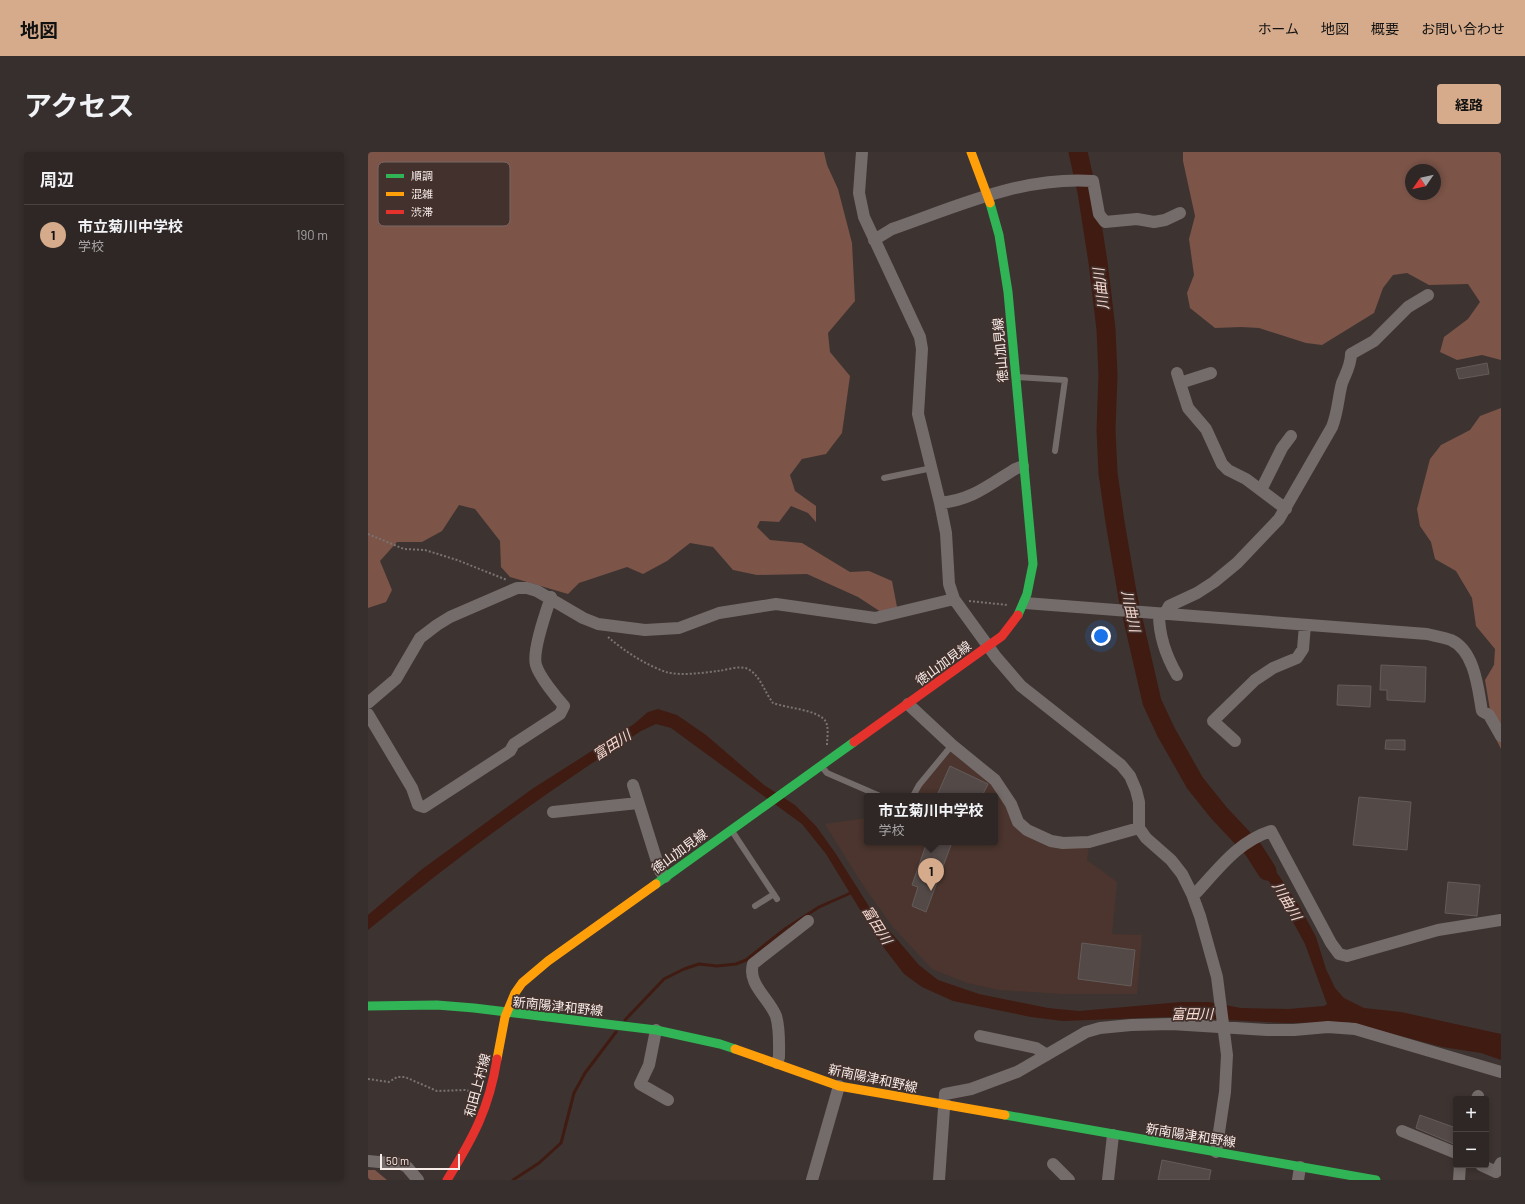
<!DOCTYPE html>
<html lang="ja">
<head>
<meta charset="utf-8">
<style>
  :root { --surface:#2e2725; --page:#362f2d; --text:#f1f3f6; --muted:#a7a5a7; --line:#494442; --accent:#d6ab8b }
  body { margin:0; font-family:Barlow,"Noto Sans JP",sans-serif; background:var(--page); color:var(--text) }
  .controls { position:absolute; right:12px; bottom:12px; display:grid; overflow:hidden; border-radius:4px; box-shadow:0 2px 6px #0003 }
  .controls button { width:36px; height:36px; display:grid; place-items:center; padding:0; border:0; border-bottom:1px solid var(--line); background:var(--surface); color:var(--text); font:20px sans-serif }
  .compass { position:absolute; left:1037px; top:12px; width:36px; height:36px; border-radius:50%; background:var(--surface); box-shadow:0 2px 6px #0003; rotate:236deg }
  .scale { position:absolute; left:12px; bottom:10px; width:80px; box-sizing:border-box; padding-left:4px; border:2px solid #f8ece9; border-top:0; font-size:11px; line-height:14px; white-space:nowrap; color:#f8ece9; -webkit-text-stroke:3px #42312c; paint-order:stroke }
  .you { position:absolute; left:733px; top:484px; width:14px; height:14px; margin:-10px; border:3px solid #fff; border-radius:50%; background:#1a73e8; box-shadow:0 0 0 6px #1a73e833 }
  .badge { display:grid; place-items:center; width:26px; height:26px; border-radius:50%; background:var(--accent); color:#111; font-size:13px; font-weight:700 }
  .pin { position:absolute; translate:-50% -33px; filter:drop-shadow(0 1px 2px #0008) }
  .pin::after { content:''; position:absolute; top:21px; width:14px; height:12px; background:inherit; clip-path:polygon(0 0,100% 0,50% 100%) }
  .popup { position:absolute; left:496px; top:641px; width:134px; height:52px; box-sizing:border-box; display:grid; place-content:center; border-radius:4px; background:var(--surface); filter:drop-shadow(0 1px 3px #0005); font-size:13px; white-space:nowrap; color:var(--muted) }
  .popup b { font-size:15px; color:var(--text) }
  .popup::after { content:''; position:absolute; left:50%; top:100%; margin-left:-8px; border:8px solid transparent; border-top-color:var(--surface) }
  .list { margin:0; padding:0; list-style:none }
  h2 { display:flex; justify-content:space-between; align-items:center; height:52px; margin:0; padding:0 16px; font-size:17px }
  h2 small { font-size:13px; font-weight:400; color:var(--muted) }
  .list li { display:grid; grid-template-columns:26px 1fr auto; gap:12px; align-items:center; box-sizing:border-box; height:60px; padding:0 16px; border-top:1px solid var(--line) }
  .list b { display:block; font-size:15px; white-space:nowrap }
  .list p { margin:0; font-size:13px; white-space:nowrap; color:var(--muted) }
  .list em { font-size:13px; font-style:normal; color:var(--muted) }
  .map { position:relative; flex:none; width:1133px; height:1028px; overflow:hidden; border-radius:4px }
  header { display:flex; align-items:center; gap:24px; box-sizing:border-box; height:56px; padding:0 20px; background:var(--accent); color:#111 }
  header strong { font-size:19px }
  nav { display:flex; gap:22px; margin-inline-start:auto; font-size:14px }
  .intro { display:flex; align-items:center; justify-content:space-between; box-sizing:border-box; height:96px; padding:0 24px }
  h1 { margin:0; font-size:28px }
  .button { padding:10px 18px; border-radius:4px; background:var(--accent); color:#111; font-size:14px; font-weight:700 }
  main { display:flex; gap:24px; padding:0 24px }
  aside { flex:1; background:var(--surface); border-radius:4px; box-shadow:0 2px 6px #0003 }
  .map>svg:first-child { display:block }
  .built { fill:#4b352e }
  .forest { fill:#7c5448; fill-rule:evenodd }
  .water { fill:#401b12 }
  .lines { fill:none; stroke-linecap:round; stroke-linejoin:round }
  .stream { stroke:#401b12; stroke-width:3 }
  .river { stroke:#401b12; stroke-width:19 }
  .building { fill:#534a48; stroke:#645c5a }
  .path { stroke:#797371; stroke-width:2; stroke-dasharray:2 2; stroke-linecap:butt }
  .lane { stroke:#746c6a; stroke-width:6 }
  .street { stroke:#746c6a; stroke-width:12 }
  .fast { stroke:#30b455; stroke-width:9 }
  .slow { stroke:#ff9f0a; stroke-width:9 }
  .jam { stroke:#e5322d; stroke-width:9 }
  .labels { text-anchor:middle; stroke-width:3.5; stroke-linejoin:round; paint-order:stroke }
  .street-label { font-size:13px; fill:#f8ece9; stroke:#42312c }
  .water-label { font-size:14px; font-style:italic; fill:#f8d9d0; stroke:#42312c }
  .key { fill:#42312c; stroke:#796965; stroke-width:1 }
  .key-label { font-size:11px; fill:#f8ece9 }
</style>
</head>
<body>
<header>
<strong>地図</strong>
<nav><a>ホーム</a><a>地図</a><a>概要</a><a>お問い合わせ</a></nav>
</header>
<div class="intro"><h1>アクセス</h1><a class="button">経路</a></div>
<main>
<aside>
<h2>周辺<small></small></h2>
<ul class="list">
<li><span class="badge">1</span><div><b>市立菊川中学校</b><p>学校</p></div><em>190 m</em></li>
</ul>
</aside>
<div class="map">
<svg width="1133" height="1028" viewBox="0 0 1133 1028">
  <rect width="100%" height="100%" fill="#3d3431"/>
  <path class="built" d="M584 598 625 630 651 678 715 694 721 697 719 708 749 730 744 782 774 783 769 842H693L631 838 599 831 564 817 524 774 493 730 457 672 499 666V690H627V644H548L553 634Z"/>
  <path class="forest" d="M0 0H456L459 13 470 37 484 91 487 149 460 181 462 200 482 224 474 281 458 302 434 307 422 323 427 339 448 354V370L440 361 423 354 411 370 392 369 389 375 402 388 434 391 482 420 501 419 524 429 529 455 513 460 490 445 439 422 389 423 365 418 345 395 322 391 299 409 275 422 259 415 211 431 200 442 142 425 133 415 132 389 107 357 91 353 74 379 54 390H29L12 409 24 438 18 450 0 456Z
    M815 0H1133V208L1114 203 1089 208 1072 200 1076 185 1100 167 1112 150 1100 132 1061 133 1039 121 1025 123 1015 136 1006 161 954 193 938 191 891 176 873 175 847 176 822 156 819 141 826 123 821 87 827 64 815 9ZM1043 18H1067V42H1043Z
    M1133 256V597L1120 571 1122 558 1117 528 1126 513 1127 497 1108 474 1104 446 1088 419 1067 407 1063 390 1052 374 1049 357 1062 307 1073 293 1102 278 1112 264Z
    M0 1018H7L19 1028H0Z"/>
  <path class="water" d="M290 557 309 563 338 583 396 633 427 653 448 674 468 702 502 756 551 813 570 828 611 842 680 856 711 859 813 850H841L873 856 920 857 956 854 959 852 937 792 910 742 879 700 888 695 909 721 932 755 948 785 958 817 967 836 976 846 996 856 1033 860 1133 882V908L1113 901 1074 895 980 870 919 871 800 865 695 869 663 865 585 849 554 835 536 822 513 792 458 702 434 672 303 576 288 572 273 579C178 640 87 706 0 778V763L53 718 164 637 266 572 280 560Z"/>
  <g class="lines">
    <path class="stream" d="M257 868 296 827 316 817 331 812 349 814 368 812 378 808 417 777 451 755 485 740
      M145 1028 171 1011 193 991 206 941 217 921 248 880"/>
    <path class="river" d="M710 0 719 40 730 110 738 177 740 223 738 278 740 321 747 370 760 446 784 550 798 580 827 631 851 661 885 697 899 719"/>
  </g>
  <path class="building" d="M1119 211 1121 222 1091 227 1088 217Z
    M1013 513 1058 515 1057 550 1019 548V538H1012Z
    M970 533 1003 534 1002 555 969 553Z
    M1018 588H1037V598L1017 597Z
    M582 614 620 632 614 644H576L570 641Z
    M991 645 1043 650 1039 698 985 693Z
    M559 690H576L583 693 558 760 544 754 550 735 544 733Z
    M1080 730 1112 733 1109 764 1077 761Z
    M714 791 767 798 763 834 710 827Z
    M1052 963 1088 976V993L1048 976Z
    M794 1008 843 1018 841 1028H790Z"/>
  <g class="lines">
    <path class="path" d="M0 382 36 397 57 398 89 408 139 428
      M601 449 640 453
      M240 485C256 499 278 513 298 520 313 524 334 521 350 519 359 518 371 513 380 517 392 523 397 541 405 551 418 556 452 558 458 570 461 577 459 586 459 593
      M0 927 21 930 29 925H37L69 939 97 938 109 941"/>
    <path class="lane" d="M649 225 697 228 687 299
      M516 326 564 316
      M454 615 459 621 512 644
      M545 644 551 633 584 593
      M364 679 409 747
      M387 754 406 742"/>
    <path class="street" d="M494 0 491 41 496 65 552 185 554 197 550 262 572 351 578 381 581 432 586 447 628 505 653 534 753 613 762 624 768 638 771 650V676L778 686 803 708 814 722 824 742 832 764 849 825 859 903 857 940 848 1000
      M506 88 524 77C590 54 654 24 725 29L731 62 737 70 769 67 786 70 797 68 812 61
      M809 221 812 231 843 221
      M812 231 820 256 838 277 854 312 860 318 878 327 918 357
      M893 338 914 296 923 284
      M572 351C604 348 621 333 647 317L655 314
      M657 451 1059 482C1067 484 1075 485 1083 488 1107 499 1110 537 1114 559L1121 563 1133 584
      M791 462C791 484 798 504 809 523
      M797 462 801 454 829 441 846 430 869 411 911 367 964 275C970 260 970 246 974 231 978 221 983 213 983 202L1006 189 1040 155 1060 143
      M0 551 28 527 52 486 69 473 82 465 149 436H159L169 439 215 466 230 472 277 478 311 476 351 461 408 452 507 466 586 447
      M540 552 584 593 627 628 643 652 650 670 659 678 683 689 695 691 721 690 771 676
      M0 562 44 636 50 653 56 655 142 599 146 592 192 562 196 554C188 545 171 524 168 513 164 499 178 460 183 445
      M867 589 845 569 887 528 905 516 929 506 935 497 937 473
      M265 633 292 719 297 725
      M185 660 270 651
      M824 742 829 740C851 716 871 689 903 679L963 791 971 802 979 804 1070 778 1133 768
      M288 878 281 913 272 932 300 948
      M612 884 668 896 679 903
      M409 911 411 905C411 892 412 877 408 864 401 846 379 832 385 812L440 769
      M1109 947 1110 944
      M1034 979 1088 1001
      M0 1009 33 1012 39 1015 50 1028
      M685 1012 701 1028
      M1113 1013 1128 1020 1133 1011
      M444 1028 471 934
      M571 1028 577 942 603 937 649 920 718 880 732 876 763 873 803 872 899 878H926L960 875 987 877 1133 920
      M740 1028 745 983
      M930 1028 932 1015
      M1091 1028 1092 1013"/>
    <path class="fast" d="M622 51 631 83 640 140 665 412 659 442 650 463
      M288 732 486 590
      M0 854 69 853 106 856 288 878 352 892 367 897
      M637 963 1008 1028"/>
    <path class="slow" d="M603 0 622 51
      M367 897 471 934 637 963
      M129 907 137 865 147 841 154 831 180 809 288 732"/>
    <path class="jam" d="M486 590 634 484 650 463
      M79 1028C105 986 121 957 129 907"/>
  </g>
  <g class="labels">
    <g class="street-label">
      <text transform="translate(632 198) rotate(-95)" y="5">徳山加見線</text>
      <text transform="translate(575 511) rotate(-36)" y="5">徳山加見線</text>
      <text transform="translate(311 699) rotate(-36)" y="5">徳山加見線</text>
      <text transform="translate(190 854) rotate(6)" y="5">新南陽津和野線</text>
      <text transform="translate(505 926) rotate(12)" y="5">新南陽津和野線</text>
      <text transform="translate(109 933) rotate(-75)" y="5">和田上村線</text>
      <text transform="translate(823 983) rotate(9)" y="5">新南陽津和野線</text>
    </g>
    <g class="water-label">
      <text transform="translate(733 137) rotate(-97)" y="5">川曲川</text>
      <text transform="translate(763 459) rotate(78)" y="5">川曲川</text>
      <text transform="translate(244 593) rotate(-33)" y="5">富田川</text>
      <text transform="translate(919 749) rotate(59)" y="5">川曲川</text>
      <text transform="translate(509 773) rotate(58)" y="5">富田川</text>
      <text x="824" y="867">富田川</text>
    </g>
  </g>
  <rect x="10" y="10" width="132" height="64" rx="6" class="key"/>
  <rect x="18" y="22" width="18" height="4" fill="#30b455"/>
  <rect x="18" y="40" width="18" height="4" fill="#ff9f0a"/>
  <rect x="18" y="58" width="18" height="4" fill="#e5322d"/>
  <g class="key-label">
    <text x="43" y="28">順調</text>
    <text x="43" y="46">混雑</text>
    <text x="43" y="64">渋滞</text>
  </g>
</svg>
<div class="controls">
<button>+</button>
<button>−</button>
</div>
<svg class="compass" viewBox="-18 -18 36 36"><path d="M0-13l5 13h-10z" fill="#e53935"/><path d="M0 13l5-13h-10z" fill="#a7a5a7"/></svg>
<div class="scale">50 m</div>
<div class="you"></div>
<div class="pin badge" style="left:563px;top:739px">1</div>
<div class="popup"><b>市立菊川中学校</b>学校</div>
</div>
</main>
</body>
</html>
